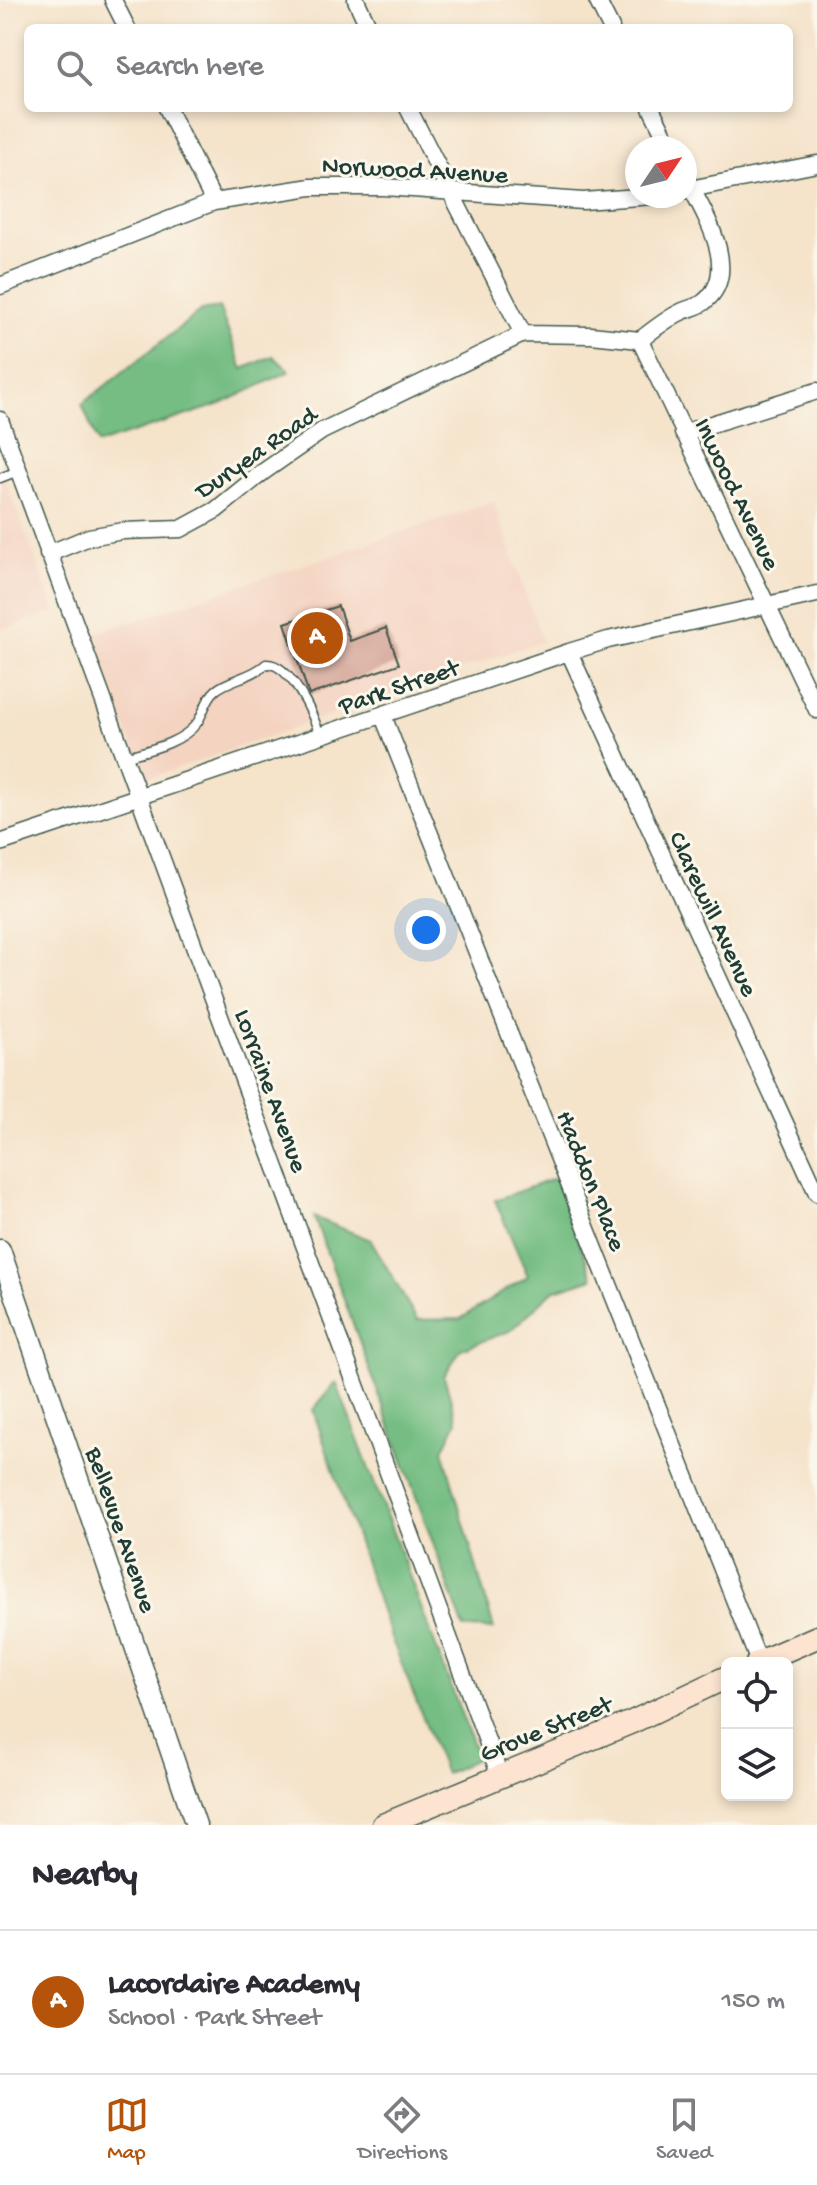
<!DOCTYPE html>
<html lang="en">
<head>
<meta charset="utf-8">
<style>
  :root { --surface:#fff; --page:#f2f2f3; --text:#2b2b33; --muted:#7c7c81; --line:#e1e1e2; --accent:#b45309 }
  body { margin:0; font-family:"Gochi Hand",sans-serif; background:var(--page); color:var(--text) }
  .controls { position:absolute; right:24px; bottom:24px; display:grid; overflow:hidden; border-radius:12px; box-shadow:0 4px 12px #0003 }
  .controls button { width:72px; height:72px; display:grid; place-items:center; padding:0; border:0; border-bottom:2px solid var(--line); background:var(--surface); color:var(--text); font:40px sans-serif }
  .compass { position:absolute; left:625px; top:136px; width:72px; height:72px; border-radius:50%; background:var(--surface); box-shadow:0 4px 12px #0003; rotate:55deg }
  .you { position:absolute; left:426px; top:930px; width:28px; height:28px; margin:-20px; border:6px solid #fff; border-radius:50%; background:#1a73e8; box-shadow:0 0 0 12px #1a73e833 }
  .badge { display:grid; place-items:center; width:52px; height:52px; border-radius:50%; background:var(--accent); color:#fff; font-size:26px; font-weight:700 }
  .pin { position:absolute; translate:-50% -50%; border:4px solid #fff; box-shadow:0 2px 8px #0006 }
  .list { margin:0; padding:0; list-style:none }
  h2 { display:flex; justify-content:space-between; align-items:center; height:104px; margin:0; padding:0 32px; font-size:34px }
  h2 small { font-size:26px; font-weight:400; color:var(--muted) }
  .list li { display:grid; grid-template-columns:52px 1fr auto; gap:24px; align-items:center; box-sizing:border-box; height:144px; padding:0 32px; border-top:2px solid var(--line) }
  .list b { display:block; font-size:30px; white-space:nowrap }
  .list p { margin:0; font-size:26px; white-space:nowrap; color:var(--muted) }
  .list em { font-size:26px; font-style:normal; color:var(--muted) }
  .icon { flex:none; width:44px; height:44px; fill:none; stroke:currentColor; stroke-width:2; stroke-linecap:round; stroke-linejoin:round }
  .map { position:relative; flex:none; width:817px; height:1825px; overflow:hidden }
  .search { position:absolute; background:var(--surface); box-shadow:0 4px 12px #0003; left:24px; right:24px; top:24px; height:88px; display:flex; align-items:center; gap:20px; box-sizing:border-box; padding:0 28px; border-radius:12px; color:var(--muted); font-size:30px }
  .sheet { height:248px; background:var(--surface) }
  nav { display:flex; justify-content:space-around; align-items:center; box-sizing:border-box; height:112px; border-top:2px solid var(--line); background:var(--surface); font-size:22px; color:var(--muted) }
  nav a { display:grid; justify-items:center; gap:4px }
  nav .on { color:var(--accent) }
  .map>svg:first-child { display:block }
  .built { fill:#f4d3c1 }
  .forest { fill:#74bd83; stroke:#4a7d5c; stroke-width:2 }
  .building { fill:#d2a092 }
  .lines { fill:none; stroke-linecap:round; stroke-linejoin:round }
  .service-casing { stroke:#3f564a; stroke-width:11 }
  .minor-casing { stroke:#3f564a; stroke-width:19 }
  .tertiary-casing { stroke:#3f564a; stroke-width:23 }
  .secondary-casing { stroke:#3f564a; stroke-width:25 }
  .service { stroke:#fff; stroke-width:8 }
  .minor { stroke:#fff; stroke-width:16 }
  .tertiary { stroke:#fff; stroke-width:20 }
  .secondary { stroke:#fde4d1; stroke-width:22 }
  .labels { text-anchor:middle; stroke-width:6; stroke-linejoin:round; paint-order:stroke }
  .street-label { font-size:26px; fill:#1f3d34; stroke:#fbf7ec }
</style>
</head>
<body>
<div class="map">
<svg width="817" height="1825" viewBox="0 0 817 1825">
  <rect width="100%" height="100%" fill="#fbf7ec"/>
  <filter id="ink" filterUnits="userSpaceOnUse"><feTurbulence type="fractalNoise" baseFrequency=".0125" numOctaves="2"/><feDisplacementMap in="SourceGraphic" scale="16" xChannelSelector="R" yChannelSelector="G"/><feConvolveMatrix kernelMatrix="1 2 1 2 8 2 1 2 1" color-interpolation-filters="sRGB"/></filter>
  <filter id="wash" filterUnits="userSpaceOnUse"><feTurbulence type="fractalNoise" baseFrequency=".006" numOctaves="4" result="noise"/><feDisplacementMap in="SourceGraphic" scale="32" xChannelSelector="R" yChannelSelector="G"/><feGaussianBlur stdDeviation="1.8" result="paint"/><feColorMatrix in="noise" values="0 0 0 0 0 0 0 0 0 0 0 0 0 0 0 0 0 1.4 0 .05"/><feComposite in="paint" operator="in"/></filter>
  <g filter="url(#wash)">
    <rect width="100%" height="100%" fill="#f5e3ca"/>
    <path class="built" d="M0 465 55 612 0 630Z
      M494 502 542 641 144 780 93 634Z"/>
    <path class="forest" d="M219 308 243 369 273 356 290 371 221 404 98 444 82 404 201 311Z
      M555 1178 593 1278 553 1291 510 1331 461 1349 444 1376 457 1421 443 1450 494 1629 464 1628 314 1217 371 1240 417 1320 460 1319 528 1276 495 1200Z
      M336 1382 478 1758 445 1774 385 1622 313 1410Z"/>
    <g id="blocks">
      <path class="building" d="M338 606 350 641 386 628 399 664 309 695 285 623Z"/>
    </g>
  </g>
  <g filter="url(#ink)">
    <use href="#blocks" fill-opacity="0" stroke="#3f564a" stroke-width="2"/>
    <g class="lines">
      <g class="service-casing">
        <path id="service" d="M0 478 18 471
          M124 757C148 750 181 744 197 723 204 713 206 698 216 690 231 678 251 678 266 664 290 662 314 716 320 736"/>
      </g>
      <g class="minor-casing">
        <path id="minor" d="M113 0 127 28
          M356 0 369 28
          M597 0 611 28
          M167 108 214 202
          M408 108 523 334 591 335 640 340C653 330 666 319 681 312 689 308 698 307 704 302 743 271 702 210 685 176
          M651 108 671 148
          M685 190 817 164
          M0 286 214 202 311 187H384L583 201 653 196
          M640 340 817 710
          M0 420 500 1776
          M683 433 817 391
          M48 554 89 537 123 531 181 529 216 510 263 472 322 431 523 334
          M569 652 817 1193
          M383 716 759 1662
          M0 843 569 652 608 640 817 594"/>
      </g>
      <g class="tertiary-casing">
        <path id="tertiary" d="M0 1250 196 1825"/>
      </g>
      <g class="secondary-casing">
        <path id="secondary" d="M757 1663 817 1637
          M383 1825 632 1722 727 1677"/>
      </g>
      <use href="#service" class="service"/>
      <use href="#minor" class="minor"/>
      <use href="#tertiary" class="tertiary"/>
      <use href="#secondary" class="secondary"/>
    </g>
  </g>
  <g class="labels">
    <g class="street-label">
      <text transform="translate(415 168) rotate(3)" y="9">Norwood Avenue</text>
      <text transform="translate(255 451) rotate(-35)" y="9">Duryea Road</text>
      <text transform="translate(739 493) rotate(64)" y="9">Inwood Avenue</text>
      <text transform="translate(398 685) rotate(-19)" y="9">Park Street</text>
      <text transform="translate(715 913) rotate(65)" y="9">Clarewill Avenue</text>
      <text transform="translate(273 1090) rotate(70)" y="9">Lorraine Avenue</text>
      <text transform="translate(593 1180) rotate(68)" y="9">Haddon Place</text>
      <text transform="translate(123 1529) rotate(71)" y="9">Bellevue Avenue</text>
      <text transform="translate(545 1727) rotate(-22)" y="9">Grove Street</text>
    </g>
  </g>
</svg>
<div class="controls">
<button><svg class="icon" aria-label="locate" viewBox="0 0 24 24"><circle cx="12" cy="12" r="6"/><path d="M12 2v4M12 18v4M2 12h4M18 12h4"/></svg></button>
<button><svg class="icon" aria-label="layers" viewBox="0 0 24 24"><path d="M12 4l9 5-9 5-9-5zM3 14l9 5 9-5"/></svg></button>
</div>
<svg class="compass" viewBox="-18 -18 36 36"><path d="M0-13l5 13h-10z" fill="#e53935"/><path d="M0 13l5-13h-10z" fill="#7c7c81"/></svg>
<div class="you"></div>
<div class="pin badge" style="left:317px;top:638px">A</div>
<div class="search"><svg class="icon" aria-label="search" viewBox="0 0 24 24"><circle cx="10" cy="10" r="6"/><path d="M15 15l6 6"/></svg>Search here</div>
</div>
<section class="sheet">
<h2>Nearby<small></small></h2>
<ul class="list">
<li><span class="badge">A</span><div><b>Lacordaire Academy</b><p>School · Park Street</p></div><em>150 m</em></li>
</ul>
</section>
<nav>
<a class="on"><svg class="icon" aria-label="map" viewBox="0 0 24 24"><path d="M3 6l6-2 6 2 6-2v14l-6 2-6-2-6 2zM9 4v14M15 6v14"/></svg>Map</a>
<a><svg class="icon" aria-label="directions" viewBox="0 0 24 24"><path d="M12 3l9 9-9 9-9-9zM9 14v-3h6M13 9l2 2-2 2"/></svg>Directions</a>
<a><svg class="icon" aria-label="saved" viewBox="0 0 24 24"><path d="M7 4h10v16l-5-4-5 4z"/></svg>Saved</a>
</nav>
</body>
</html>
